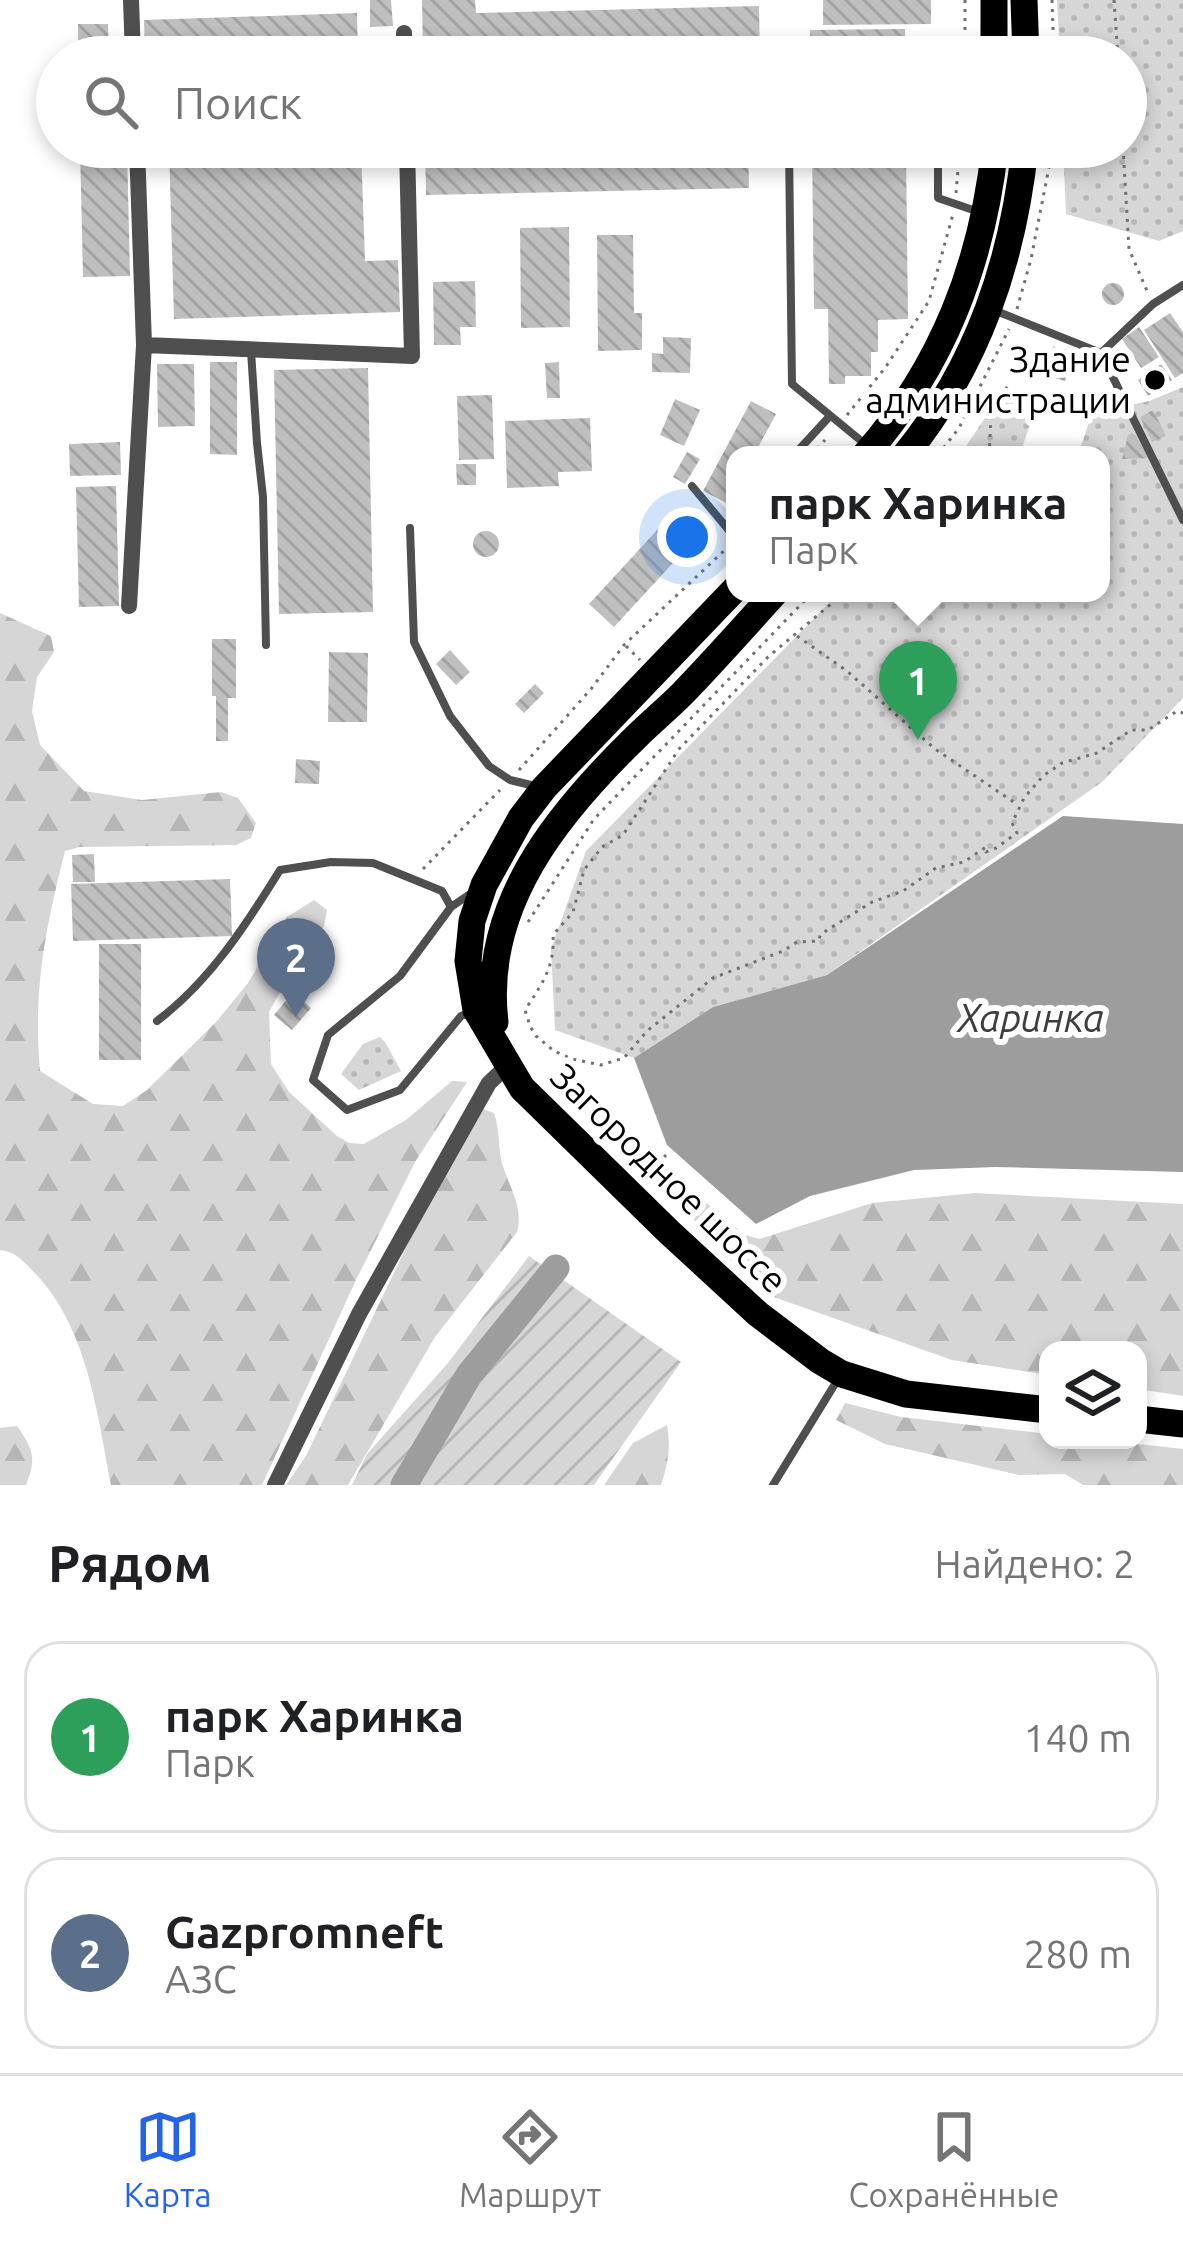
<!DOCTYPE html>
<html lang="ru">
<head>
<meta charset="utf-8">
<style>
  :root { --surface:#fff; --page:#f2f2f2; --text:#202124; --muted:#757577; --line:#e0e0e0; --accent:#2563eb }
  body { margin:0; font-family:Ubuntu,sans-serif; background:var(--page); color:var(--text) }
  .controls { position:absolute; right:36px; bottom:36px; display:grid; overflow:hidden; border-radius:24px; box-shadow:0 6px 18px #0003 }
  .controls button { width:108px; height:108px; display:grid; place-items:center; padding:0; border:0; border-bottom:3px solid var(--line); background:var(--surface); color:var(--text); font:60px sans-serif }
  .you { position:absolute; left:687px; top:537px; width:42px; height:42px; margin:-30px; border:9px solid #fff; border-radius:50%; background:#1a73e8; box-shadow:0 0 0 18px #1a73e833 }
  .badge { display:grid; place-items:center; width:78px; height:78px; border-radius:50%; background:var(--accent); color:#fff; font-size:39px; font-weight:700 }
  .pin { position:absolute; translate:-50% -99px; filter:drop-shadow(0 3px 6px #0008) }
  .pin::after { content:''; position:absolute; top:63px; width:42px; height:36px; background:inherit; clip-path:polygon(0 0,100% 0,50% 100%) }
  .popup { position:absolute; left:726px; top:446px; width:384px; height:156px; box-sizing:border-box; display:grid; place-content:center; border-radius:24px; background:var(--surface); filter:drop-shadow(0 3px 9px #0005); font-size:39px; white-space:nowrap; color:var(--muted) }
  .popup b { font-size:45px; color:var(--text) }
  .popup::after { content:''; position:absolute; left:50%; top:100%; margin-left:-24px; border:24px solid transparent; border-top-color:var(--surface) }
  .list { margin:0; padding:0; list-style:none }
  h2 { display:flex; justify-content:space-between; align-items:center; height:156px; margin:0; padding:0 48px; font-size:51px }
  h2 small { font-size:39px; font-weight:400; color:var(--muted) }
  .list li { display:grid; grid-template-columns:78px 1fr auto; gap:36px; align-items:center; box-sizing:border-box; height:192px; margin:0 24px 24px; padding:0 24px; border:3px solid var(--line); border-radius:36px }
  .list b { display:block; font-size:45px; white-space:nowrap }
  .list p { margin:0; font-size:39px; white-space:nowrap; color:var(--muted) }
  .list em { font-size:39px; font-style:normal; color:var(--muted) }
  .icon { flex:none; width:66px; height:66px; fill:none; stroke:currentColor; stroke-width:2; stroke-linecap:round; stroke-linejoin:round }
  .map { position:relative; flex:none; width:1183px; height:1485px; overflow:hidden }
  .search { position:absolute; background:var(--surface); box-shadow:0 6px 18px #0003; left:36px; right:36px; top:36px; height:132px; display:flex; align-items:center; gap:30px; box-sizing:border-box; padding:0 42px; border-radius:66px; color:var(--muted); font-size:45px }
  .sheet { height:588px; background:var(--surface) }
  nav { display:flex; justify-content:space-around; align-items:center; box-sizing:border-box; height:168px; border-top:3px solid var(--line); background:var(--surface); font-size:33px; color:var(--muted) }
  nav a { display:grid; justify-items:center; gap:6px }
  nav .on { color:var(--accent) }
  .map>svg:first-child { display:block }
  .grass { fill:url(#grass-dots) }
  .forest { fill:url(#forest-firs) }
  .garden { fill:url(#garden-furrows) }
  .water { fill:#9d9d9d }
  .lines { fill:none; stroke-linecap:round; stroke-linejoin:round }
  .river { stroke:#9d9d9d; stroke-width:27 }
  .building { fill:url(#building-back-hatch) }
  .path { stroke:#717171; stroke-width:3; stroke-dasharray:3 6; stroke-linecap:butt }
  .lane { stroke:#4f4f4f; stroke-width:8 }
  .street { stroke:#4f4f4f; stroke-width:16 }
  .primary { stroke:#000; stroke-width:27 }
  .poi-dot { fill:#000; stroke:#fff; stroke-width:4.5 }
  .labels { text-anchor:middle; stroke-width:12; stroke-linejoin:round; paint-order:stroke }
  .poi-label { font-size:36px; fill:#000; stroke:#fff; text-anchor:end }
  .street-label { font-size:36px; fill:#000; stroke:#fff }
  .water-label { font-size:39px; font-style:italic; fill:#3e3e3e; stroke:#fff }
</style>
</head>
<body>
<div class="map">
<svg width="1183" height="1485" viewBox="0 0 1183 1485">
  <defs>
    <pattern id="grass-dots" width="8" height="8" patternUnits="userSpaceOnUse" patternTransform="scale(3)"><rect width="8" height="8" fill="#d6d6d6"/><path d="M2 2h.1M6 6h.1" fill="none" stroke="#b6b6b6" stroke-width="1.8" stroke-linecap="round"/></pattern>
    <pattern id="forest-firs" width="22" height="20" patternUnits="userSpaceOnUse" patternTransform="scale(3)"><rect width="22" height="20" fill="#d6d6d6"/><path d="M5 1l3.5 6h-7zM16 11l3.5 6h-7z" fill="#b6b6b6"/></pattern>
    <pattern id="garden-furrows" width="10" height="10" patternUnits="userSpaceOnUse" patternTransform="scale(3)"><rect width="10" height="10" fill="#d6d6d6"/><path d="M-1 1l2-2M0 10L10 0M9 11l2-2" fill="none" stroke="#b6b6b6"/></pattern>
    <pattern id="building-back-hatch" width="6" height="6" patternUnits="userSpaceOnUse" patternTransform="scale(3)"><rect width="6" height="6" fill="#bfbfbf"/><path d="M-1 5l2 2M0 0l6 6M5-1l2 2" fill="none" stroke="#a2a2a2"/></pattern>
  </defs>
  <rect width="100%" height="100%" fill="#fff"/>
  <path class="grass" d="M1057 0H1183V231L1159 241 1066 214 1063 147H1126V57H1060Z
    M1183 387V698L1102 782 827 975 713 1007 634 1058 555 1030 551 949 586 851 839 593H1101V455H1078L1092 413 1149 401Z
    M1002 393 1037 405 1020 453 1023 455H960Z
    M380 1037 385 1042 401 1071 359 1090 341 1074 363 1044Z"/>
  <path class="forest" d="M0 613 51 636 54 652 37 677 32 711 40 745 84 791 142 800 221 792 238 798 256 823 251 838 236 845 80 847 65 851C45 931 33 988 40 1071L93 1104 123 1106 147 1090 217 1021 248 983 287 917 314 900 327 910 324 926 294 966 269 1012 271 1064 289 1092 337 1136 349 1143 364 1144 406 1120 452 1081 467 1082 415 1162 356 1280 262 1485H111C97 1411 87 1324 31 1269 20 1258 15 1252 0 1250Z
    M474 1106 494 1113C500 1130 498 1147 502 1163 509 1187 524 1208 517 1232L435 1337 348 1485H286L306 1456Z
    M674 1176 745 1235 760 1239 872 1203 975 1193 1183 1204V1396L1138 1389V1350H1048V1375L952 1360 771 1296 725 1255 668 1191Z
    M845 1403 901 1417 1048 1434V1440H1102L1183 1449V1485H1083L1065 1474 1019 1475 885 1444 836 1420Z
    M667 1425C671 1447 668 1464 661 1485H604L633 1443Z
    M17 1426C33 1449 37 1458 26 1485H0V1428Z"/>
  <path class="garden" d="M529 1256 681 1362 594 1485H352L367 1454 448 1363Z"/>
  <path class="water" d="M1063 816 1183 824V1172L996 1167 914 1170 810 1196 756 1224 667 1145 634 1058 713 1007 827 975Z"/>
  <g class="lines">
    <path class="river" d="M404 1485 469 1375 556 1268"/>
  </g>
  <path class="building" d="M370 0H391L393 26 370 27Z
    M422 0H475L476 13 759 6 760 57H423Z
    M823 0H931V24L823 25Z
    M357 13 358 57H145L144 20Z
    M78 24H108L109 57H78Z
    M905 29V57H810V30Z
    M80 147H127L130 276 83 277Z
    M169 147H361L365 261 398 260 400 312 174 319Z
    M425 147H748L749 188 426 195Z
    M812 147H906L908 319 878 320V352H871V376H845V384H829L828 309H814Z
    M569 227 570 327 521 328 520 228Z
    M597 235H633L634 313H642V350L598 351Z
    M475 281 476 327H460L461 345H434L433 282Z
    M1102 294a11 11 0 1 1 22 0a11 11 0 1 1-22 0Z
    M1170 313 1183 332V373L1175 378 1144 330Z
    M1139 327 1159 357 1141 368 1122 339Z
    M663 337 691 338 690 373 652 372V353L663 354Z
    M1053 346 1089 358 1083 376 1068 372 1065 381 1044 375Z
    M210 362H237V455L210 454Z
    M559 362 560 398H547L545 363Z
    M157 364H194L195 426 158 427Z
    M1161 364 1172 380 1148 396 1138 380Z
    M368 368 373 612 279 614 274 370Z
    M492 395 494 459 459 460 457 396Z
    M675 399 700 410 684 446 660 435Z
    M751 401 776 414 754 455H735V492L728 504 703 491Z
    M1153 410 1166 436 1152 442 1140 417Z
    M590 418 592 471 558 472 559 486 507 488 505 421Z
    M1133 433 1151 458 1122 459 1128 435Z
    M120 442 121 475 70 476 69 444Z
    M687 452 700 459 685 484 673 477Z
    M456 464H476V485H457Z
    M116 486 119 606 79 607 76 487Z
    M670 516 695 539 614 627 589 604Z
    M473 544a13 13 0 1 1 26 0a13 13 0 1 1-26 0Z
    M212 639H236V698H228V741H216V696H212Z
    M450 650 470 672 456 685 436 664Z
    M329 652 368 653 367 722H328Z
    M535 684 544 693 524 713 515 704Z
    M296 759 320 761 319 784 295 783Z
    M94 854 95 882H73L72 855Z
    M230 879 232 936 73 941 71 884Z
    M99 944H141V1060H99Z
    M293 992 311 1008 292 1030 274 1015Z"/>
  <g class="lines">
    <path class="path" d="M965 0V46
      M1052 0 1054 57
      M1114 0 1118 57
      M1123 147 1129 249 1147 291
      M956 193 960 147
      M1017 309 1031 259 1053 147
      M847 415 885 368 929 301 953 214
      M811 455 825 440
      M938 455 959 428 1009 329
      M989 455 992 401 1010 385
      M844 593 768 657 679 749 623 835 602 847 584 870 573 912 553 935C555 967 542 984 525 1010L530 1026 536 1036 554 1051 572 1059 601 1065 624 1058 647 1031 713 978 783 951 797 942 818 941 821 934 872 902 903 891 936 868 964 862 986 847V852L996 848 1017 833 1012 823 1024 798 1043 776 1062 763 1097 753 1131 730H1148L1177 711 1183 713
      M797 636 847 671 935 749 1018 805
      M626 646 640 660
      M519 770 591 689 624 645 729 546
      M423 869 500 790
      M528 922 594 819 812 593
      M646 1177 666 1155"/>
    <path class="lane" d="M968 57 987 50
      M789 147 792 384 865 444
      M938 147V198L979 212
      M996 311 1101 353 1153 304 1183 285
      M251 351 257 443 263 497 266 645
      M1101 353 1183 520
      M794 455 829 417
      M692 486 727 528
      M735 519 727 528 735 538
      M410 528 414 642 450 716 489 766 510 780 535 786
      M469 1013 461 1016 400 1090 347 1110 313 1080 328 1035 400 976 451 907 473 892
      M157 1021C210 981 246 925 280 870L331 862 373 863 442 891 451 907
      M773 1485 838 1379"/>
    <path class="street" d="M131 0 133 57
      M404 33 405 57
      M144 345 412 356 407 147
      M129 606 144 345 137 147
      M275 1485 359 1314 489 1083 507 1066"/>
    <path class="primary" d="M994 0V57
      M1024 0 1026 57
      M865 455C943 366 982 264 995 147
      M905 455C978 365 1013 261 1025 147
      M735 589 544 788 521 818 484 885 472 921 468 961 476 1010 522 1088 669 1232 758 1314 820 1361 842 1374 906 1394 1048 1410
      M495 1022C481 906 557 814 635 738 650 723 667 709 682 694 714 661 744 627 775 593
      M1138 1419 1183 1424"/>
  </g>
  <circle class="poi-dot" cx="1155" cy="380" r="12"/>
  <g class="labels">
    <g class="poi-label">
      <text x="1131" y="372">Здание<tspan x="1131" dy="41">администрации</tspan></text>
    </g>
    <g class="street-label">
      <text transform="translate(669 1178) rotate(44)" y="13">Загородное шоссе</text>
    </g>
    <g class="water-label">
      <text x="1031" y="1032">Харинка</text>
    </g>
  </g>
</svg>
<div class="controls">
<button><svg class="icon" aria-label="layers" viewBox="0 0 24 24"><path d="M12 4l9 5-9 5-9-5zM3 14l9 5 9-5"/></svg></button>
</div>
<div class="you"></div>
<div class="pin badge" style="left:918px;top:740px;background:#2e9e5b">1</div>
<div class="popup"><b>парк Харинка</b>Парк</div>
<div class="pin badge" style="left:296px;top:1017px;background:#5c6f8a">2</div>
<div class="search"><svg class="icon" aria-label="search" viewBox="0 0 24 24"><circle cx="10" cy="10" r="6"/><path d="M15 15l6 6"/></svg>Поиск</div>
</div>
<section class="sheet">
<h2>Рядом<small>Найдено: 2</small></h2>
<ul class="list">
<li><span class="badge" style="background:#2e9e5b">1</span><div><b>парк Харинка</b><p>Парк</p></div><em>140 m</em></li>
<li><span class="badge" style="background:#5c6f8a">2</span><div><b>Gazpromneft</b><p>АЗС</p></div><em>280 m</em></li>
</ul>
</section>
<nav>
<a class="on"><svg class="icon" aria-label="map" viewBox="0 0 24 24"><path d="M3 6l6-2 6 2 6-2v14l-6 2-6-2-6 2zM9 4v14M15 6v14"/></svg>Карта</a>
<a><svg class="icon" aria-label="directions" viewBox="0 0 24 24"><path d="M12 3l9 9-9 9-9-9zM9 14v-3h6M13 9l2 2-2 2"/></svg>Маршрут</a>
<a><svg class="icon" aria-label="saved" viewBox="0 0 24 24"><path d="M7 4h10v16l-5-4-5 4z"/></svg>Сохранённые</a>
</nav>
</body>
</html>
